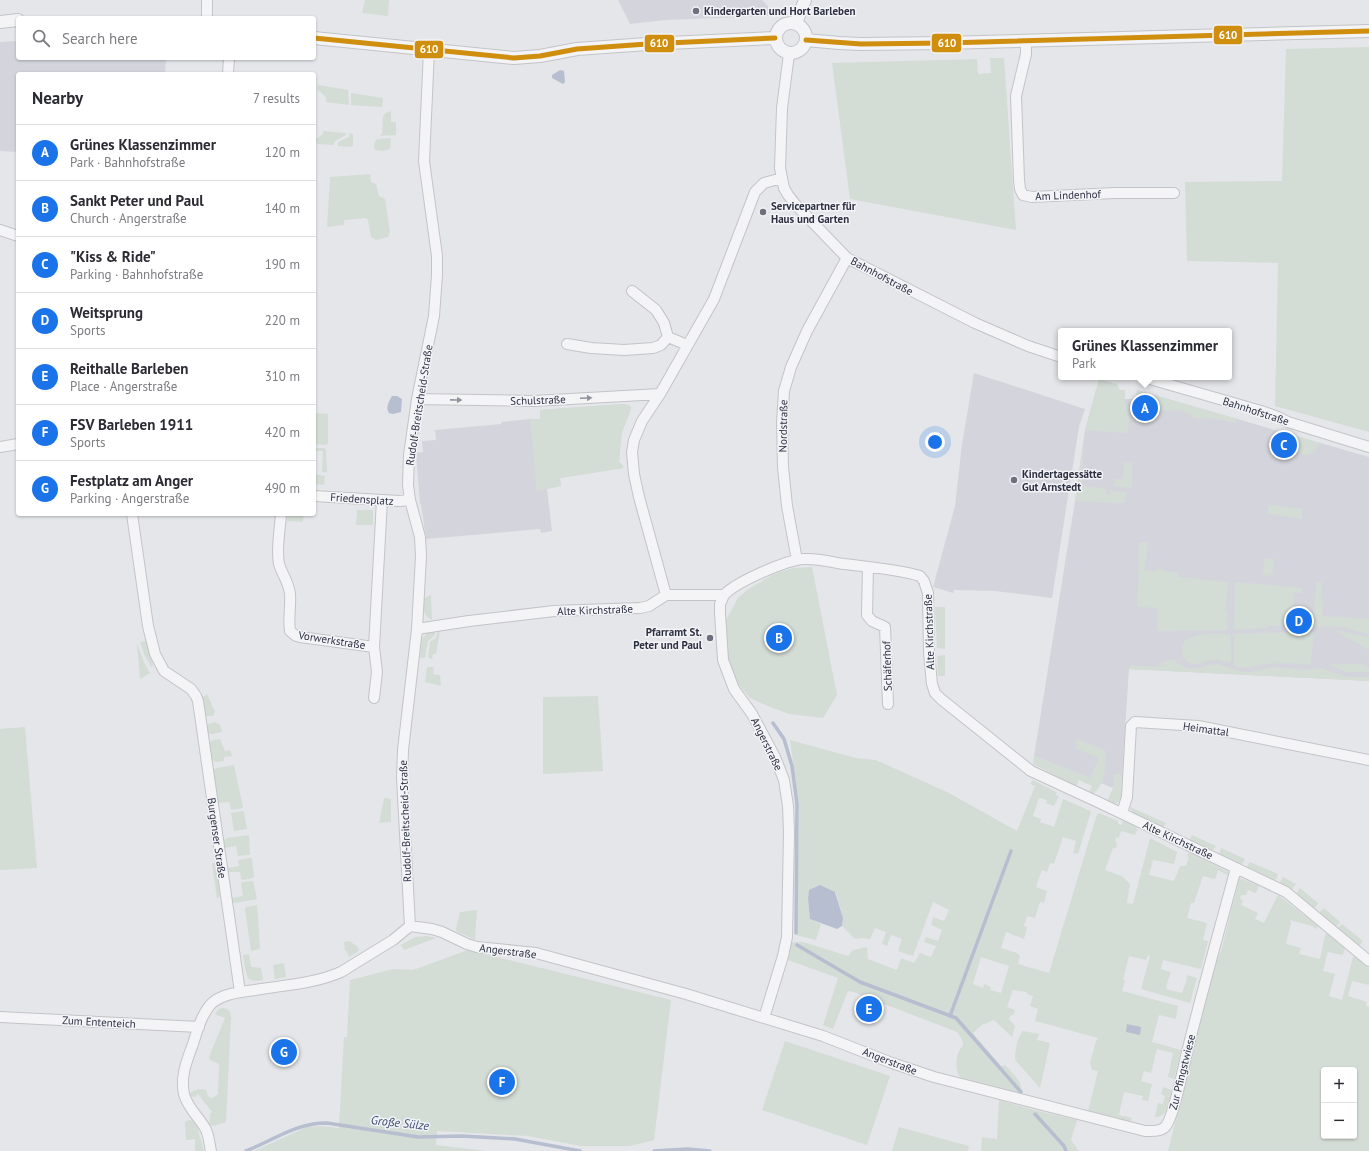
<!DOCTYPE html>
<html lang="en">
<head>
<meta charset="utf-8">
<style>
  :root { --surface:#fff; --page:#f2f2f3; --text:#2b2b33; --muted:#7c7c81; --line:#e1e1e2; --accent:#1a73e8 }
  body { margin:0; font-family:"PT Sans",sans-serif; background:var(--page); color:var(--text) }
  .controls { position:absolute; right:12px; bottom:12px; display:grid; overflow:hidden; border-radius:4px; box-shadow:0 1px 3px #0004 }
  .controls button { width:36px; height:36px; display:grid; place-items:center; padding:0; border:0; border-bottom:1px solid var(--line); background:var(--surface); color:var(--text); font:20px sans-serif }
  .you { position:absolute; left:935px; top:442px; width:14px; height:14px; margin:-10px; border:3px solid #fff; border-radius:50%; background:#1a73e8; box-shadow:0 0 0 6px #1a73e833 }
  .badge { display:grid; place-items:center; width:26px; height:26px; border-radius:50%; background:var(--accent); color:#fff; font-size:13px; font-weight:700 }
  .pin { position:absolute; translate:-50% -50%; border:2px solid #fff; box-shadow:0 1px 4px #0006 }
  .popup { position:absolute; left:1058px; top:328px; width:174px; height:52px; box-sizing:border-box; display:grid; place-content:center; border-radius:4px; background:var(--surface); filter:drop-shadow(0 1px 3px #0005); font-size:13px; white-space:nowrap; color:var(--muted) }
  .popup b { font-size:15px; color:var(--text) }
  .popup::after { content:''; position:absolute; left:50%; top:100%; margin-left:-8px; border:8px solid transparent; border-top-color:var(--surface) }
  .list { margin:0; padding:0; list-style:none }
  h2 { display:flex; justify-content:space-between; align-items:center; height:52px; margin:0; padding:0 16px; font-size:17px }
  h2 small { font-size:13px; font-weight:400; color:var(--muted) }
  .list li { display:grid; grid-template-columns:26px 1fr auto; gap:12px; align-items:center; box-sizing:border-box; height:56px; padding:0 16px; border-top:1px solid var(--line) }
  .list b { display:block; font-size:15px; white-space:nowrap }
  .list p { margin:0; font-size:13px; white-space:nowrap; color:var(--muted) }
  .list em { font-size:13px; font-style:normal; color:var(--muted) }
  .icon { flex:none; width:22px; height:22px; fill:none; stroke:currentColor; stroke-width:2; stroke-linecap:round; stroke-linejoin:round }
  .map { position:relative; flex:none; width:1369px; height:1151px; overflow:hidden }
  .search { position:absolute; background:var(--surface); box-shadow:0 1px 3px #0004; left:16px; top:16px; width:300px; height:44px; display:flex; align-items:center; gap:10px; box-sizing:border-box; padding:0 14px; border-radius:4px; color:var(--muted); font-size:15px }
  .panel { position:absolute; background:var(--surface); box-shadow:0 1px 3px #0004; left:16px; top:72px; width:300px; height:444px; border-radius:4px }
  .map>svg:first-child { display:block }
  .built { fill:#d4d5dc }
  .green { fill:#d4dcd6; fill-rule:evenodd }
  .water { fill:#b7bed0 }
  .lines { fill:none; stroke-linecap:round; stroke-linejoin:round }
  .stream { stroke:#b7bed0; stroke-width:3.5 }
  .minor-casing { stroke:#c3c4c7; stroke-width:12 }
  .tertiary-casing { stroke:#c3c4c7; stroke-width:14 }
  .minor { stroke:#f4f4f6; stroke-width:10 }
  .tertiary { stroke:#f4f4f6; stroke-width:12 }
  .bus-1-casing { stroke:#f3f4f8; stroke-width:8 }
  .bus-1 { stroke:#cf8e0d; stroke-width:5 }
  .oneway { fill:#90929c }
  .poi-dot { fill:#6d707c; stroke:#f3f4f8; stroke-width:1.5 }
  .labels { text-anchor:middle; stroke-width:3; stroke-linejoin:round; paint-order:stroke }
  .poi-label { font-size:11px; font-weight:bold; fill:#2d3041; stroke:#f3f4f8; text-anchor:start }
  .street-label { font-size:11px; fill:#2d3041; stroke:#f3f4f8 }
  .water-label { font-size:12px; font-style:italic; fill:#3b4871; stroke:#f3f4f8 }
  .line-badge { stroke:#f3f4f8; stroke-width:1.5 }
  .badge-label { font-size:11px; text-anchor:middle; font-weight:bold; fill:#fff }
</style>
</head>
<body>
<div class="map">
<svg width="1369" height="1151" viewBox="0 0 1369 1151">
  <rect width="100%" height="100%" fill="#e5e6e9"/>
  <path class="built" d="M618 0H762L768 6V16L666 20 630 24Z
    M18 41V58H166L165 74H18V152L0 151V42Z
    M974 373 1085 409 1079 427 1052 598 995 591 954 590 953 593 933 587 955 506 962 444Z
    M1096 390H1125V399H1136L1137 390 1369 457V681L1129 669 1122 776 1113 788 1034 756 1075 501 1085 430Z
    M623 404 630 406 631 409 622 432 620 444 619 462 623 466V468L560 478 561 486 547 489 552 531 541 533 540 529 426 539 421 504H420L416 453 423 452 422 441 436 440 435 430 501 424V422L530 419H540V410Z"/>
  <path class="green" d="M365 0H389L388 16 362 13Z
    M1369 47V432L1275 406 1278 263 1187 261 1185 182 1282 181 1286 49Z
    M990 58H1004L1016 230 850 199 832 63 977 59 978 74 991 73Z
    M318 85 348 90 349 105 326 102V97L317 89Z
    M351 93 383 98 382 107 351 105Z
    M391 111V122H396V135L380 136 382 134 383 116 386 113Z
    M323 131 346 133V135L335 141 334 145 317 144V142L315 141V140L323 134Z
    M349 133 353 134V146L351 147 338 146V142L349 137Z
    M391 138 390 149 382 151 375 150 374 147 375 142 377 139Z
    M370 174 371 182 376 184 379 196 385 199 390 232 388 237 376 240 371 237 368 220 366 218 344 220V225L327 227 330 177Z
    M1099 379 1117 384 1120 390H1125V404L1129 407 1128 433 1085 430 1081 486 1106 489V494L1110 495 1111 491 1126 492 1125 503 1075 501 1085 430Z
    M1137 390 1237 419 1236 423 1216 419 1195 418 1181 410 1165 411 1161 410 1152 404C1155 416 1145 423 1136 412L1137 404 1129 402V399H1136Z
    M623 404 630 406 631 409 622 432 619 462 623 466V468L560 478 561 486 537 491 530 419H540V410Z
    M314 413 328 414V443L326 445 314 444Z
    M1289 434 1320 443C1310 464 1289 455 1289 434Z
    M314 448H325L326 450 327 472H322L323 451H314Z
    M1124 463H1132V488L1114 486 1115 479H1123Z
    M314 474 325 476 324 485 314 484Z
    M1269 505 1302 509V519L1270 514 1267 515Z
    M357 510H373V525H356Z
    M288 514H304L303 522 287 521Z
    M1139 542 1148 543 1144 570 1153 571 1162 568 1167 572 1179 573 1178 577 1228 582 1225 612H1227V630L1157 631V608L1137 607 1139 570Z
    M1265 558 1274 559 1272 576 1263 575Z
    M812 567 837 695 823 718 789 714 765 705 750 698 739 685 730 668 728 656 726 620 738 598 747 590 774 574 793 568Z
    M1235 582 1302 588 1301 593H1294L1293 613 1299 614V616H1313L1317 582H1322L1321 601 1323 602 1322 616 1369 619V634L1346 628 1347 627 1282 625 1281 626H1270L1265 628 1234 630Z
    M431 595 432 620C423 616 423 608 423 599Z
    M935 607H945V649L937 648Z
    M434 630 435 635 428 641 425 658H420L422 639 429 631Z
    M1334 630 1369 637V650Z
    M440 631 436 654H433L432 659 428 658 430 642 436 638 437 633Z
    M1298 632H1314L1311 662 1309 665C1295 663 1282 663 1268 664 1256 664 1245 672 1234 665V634Z
    M1230 634 1231 660 1229 663C1223 661 1217 659 1211 660 1203 662 1197 666 1190 663 1185 661 1182 655 1182 650 1181 630 1217 635 1230 634Z
    M146 641C148 650 152 658 153 666L151 667 145 656 140 642Z
    M137 643 144 662 150 673 140 679Z
    M945 655V676H938L937 656Z
    M1167 660H1173L1184 667 1188 669 1201 668 1209 665 1217 664 1243 672H1251L1273 667 1309 670 1320 668 1347 677H1369V681L1129 669V665L1158 667Z
    M1328 664H1362L1369 668V672H1347Z
    M427 667H434L433 674 440 675 441 686 425 682Z
    M207 694 215 712 213 716H205L202 698Z
    M598 696 603 771 543 774V697Z
    M215 722 220 725 222 732 212 734 208 733 206 725Z
    M25 727 37 868 0 870V729Z
    M220 739 225 751 230 750 232 756 224 757V761L216 762 212 760 209 743 213 740Z
    M1077 739 1106 751C1105 766 1106 784 1093 794L1089 792 1092 786 1079 780 1076 786 1033 764 1034 756 1090 778 1099 758 1075 748 1077 744 1075 743Z
    M790 740 856 758 876 760 949 793 1017 831 1035 786 1030 784 1033 780 1056 792 1057 793 1055 795 1059 796 1054 806 1046 803 1047 800 1039 798 1033 816 1041 819 1040 822 1054 827 1063 799 1091 811 1078 854 1073 853 1076 841 1063 837 1054 864 1050 863 1047 872 1042 870 1036 887 1047 891 1044 903 1040 902 1035 918 1027 916 1024 926 1027 927 1024 939 1006 932 1001 948 1017 953 1020 956 1018 964 1049 973 1097 814 1099 813 1118 821V824L1121 825 1123 821 1136 827 1137 830 1135 835 1121 831 1119 838 1116 837 1115 842 1117 843 1116 848H1113L1105 870 1122 876 1130 884 1127 903 1133 904 1150 838 1177 852 1174 864 1153 860 1149 875 1174 881 1180 866H1186L1189 857 1187 856 1189 852 1228 872 1229 876 1218 870 1215 879 1203 876 1194 903H1191L1187 918 1207 923 1203 940 1208 941 1201 969 1163 960 1161 969 1171 972 1167 983 1166 989 1182 993 1187 979 1186 975 1197 978 1190 1003 1141 989 1150 956 1148 955 1146 960 1129 956 1123 980H1125L1122 991 1178 1006 1176 1019 1159 1015 1152 1042 1181 1050 1174 1079 1168 1077 1173 1053 1157 1049 1151 1073 1144 1071 1141 1081 1152 1084 1148 1101 1142 1100 1143 1096 1124 1092 1119 1115 1132 1118 1130 1123 1089 1112 1088 1111 1098 1071 1092 1070 1090 1063 1096 1041 1098 1038 1035 1021 1038 1009 1030 1006 1033 996 1027 994V992L1013 990 1007 1007 1015 1010 1014 1014 1010 1016 1009 1019 1015 1026 1012 1037 994 1020 982 1025 973 1033 1001 1066 1005 1065C1012 1073 1024 1082 1021 1093H1019C1007 1090 970 1085 961 1078 956 1073 956 1064 957 1057 960 1043 969 1049 957 1032L853 992 848 991 833 1029 823 1025 838 978 788 960 792 942H803L848 956 853 950 867 947 868 959 897 970 901 958 914 963 920 953 931 957 936 946 924 942 926 937 938 941 942 930 931 925 933 917 944 921 949 910 933 902 913 956 898 951 902 939 891 935 887 946 882 944 886 932 875 928 870 939 862 938 855 939 842 926 843 918 836 892 809 890 808 898 810 919 821 924 816 940 796 935 799 806ZM981 957 1009 966 1001 993 990 990 991 987 984 984 983 988 973 984Z
    M234 765 243 807V808L231 810 229 802 217 803 213 770 217 768Z
    M1114 774H1121L1122 776 1121 800 1115 804 1108 802V799L1113 788Z
    M384 798 391 799V822L379 823Z
    M1130 807 1166 823 1163 828 1134 814 1131 810Z
    M243 811 244 812 247 829 234 831 231 813Z
    M249 835 250 855 238 856 236 846 225 848 223 841 227 838Z
    M1192 835 1216 846 1212 851 1191 841 1190 839Z
    M1221 848 1245 859 1243 863 1240 865 1219 855Z
    M250 858H252L254 877 253 878 243 880 241 879 240 872H228V868L239 866 238 860Z
    M1250 862 1278 874 1276 879 1273 881 1248 869 1247 866Z
    M212 863H216L220 896 217 899Z
    M1283 877 1296 884 1292 889 1290 890 1281 884 1280 882Z
    M1240 878 1259 886 1256 893 1248 890 1246 895H1242L1240 898 1243 901 1241 905 1258 913 1255 919 1264 923 1278 895 1318 926 1316 929 1312 926 1290 920 1291 923 1286 944 1301 948 1299 954 1320 959 1325 935 1326 933 1345 948 1343 955 1328 952 1327 954 1323 971 1335 974 1329 996 1342 1000 1353 957H1356L1369 968V985L1352 981 1348 996 1367 1002 1366 1006 1369 1007V1151H1168L1214 966 1221 951 1239 880 1238 879ZM1324 1070H1354V1136H1324Z
    M253 881 257 899 235 903 233 902 232 898 243 896 241 883 243 882Z
    M1300 888 1318 903 1315 908 1312 907 1297 895V892Z
    M257 905 260 947 259 949 251 951 245 909 246 907Z
    M1324 908 1340 922 1336 927 1321 915 1320 912Z
    M477 910 475 940 456 931V929L460 912Z
    M1342 924 1363 941 1359 946 1338 928Z
    M426 936 436 938 404 950 401 945 415 937Z
    M349 941 357 946 359 950 356 953 349 957 347 951H345L344 942Z
    M468 950 671 1000 654 1140 629 1146H581L528 1136 437 1131 436 1145 487 1151H254L307 1127 322 1126 339 1128 344 1037H347L350 980 393 969 413 970Z
    M249 954 251 967 261 968 263 980 254 981 248 978 245 968 243 955Z
    M284 963 286 977 275 979 273 965Z
    M223 1008C229 1009 231 1012 231 1018L226 1122 213 1126 209 1125 210 1114 212 1112 198 1094 195 1097 190 1096 189 1094C193 1090 201 1088 206 1090L208 1096 211 1098 214 1097 218 1094 219 1064 210 1060 209 1057 225 1018 215 1014 219 1009Z
    M1023 1031 1039 1034 1037 1040 1050 1043 1040 1088 1015 1060C1015 1051 1017 1037 1023 1031Z
    M785 1041 890 1076 867 1145 762 1110Z
    M1163 1087 1172 1090C1169 1101 1168 1118 1155 1117L1158 1103 1163 1104 1165 1096 1161 1094Z
    M999 1100 1034 1110 1077 1120 1071 1140 1079 1151H981L982 1137 997 1139Z
    M189 1120 193 1121 197 1126 204 1151H195V1139L186 1140 185 1125V1122Z
    M899 1127 969 1146 968 1151H892Z"/>
  <path class="water" d="M560 70 564 71 565 82 563 84 552 78V75Z
    M392 396H397L402 399 401 412 393 414 389 413C385 407 389 402 392 396Z
    M820 885 835 892 843 918 842 926 837 929 810 919 808 898 809 890Z
    M1127 1024 1141 1027 1140 1035 1126 1032Z"/>
  <g class="lines">
    <path class="stream" d="M773 723 784 739 792 766 797 804 796 933
      M797 945 860 982 956 1018 1021 1092
      M950 1016 1011 851
      M1035 1114 1064 1146 1066 1151
      M246 1151C274 1140 295 1123 327 1123L418 1137 462 1136 515 1139 580 1151
      M654 1151 687 1149 710 1151"/>
    <g class="minor-casing">
      <path id="minor" d="M207 18V0
        M1026 41V54L1016 96 1019 180 1020 189 1023 195 1032 197 1115 193H1174
        M789 54 782 108 780 168 784 188 788 195 796 205 847 258 975 323 1028 346 1061 357
        M228 74 229 58
        M0 230 18 236
        M632 291 656 310 664 323 668 337
        M567 344 591 348 624 350 653 348 661 345 668 337 687 345
        M1143 377 1261 411 1278 417 1288 422 1369 447
        M417 399 534 401 660 394
        M0 447 18 444
        M314 496 399 501 410 500
        M132 514 148 626 155 654 164 671 191 689 196 696 198 701 240 992
        M281 514C280 530 276 549 279 564 282 574 289 583 290 594 291 606 288 619 290 631L296 636 300 637 374 647 382 500
        M797 560 787 506 783 467 782 422 784 391 791 367 807 331 847 258
        M868 567 867 615 872 621 885 627 888 704
        M666 595 639 497 634 474 632 452 634 440 642 421 660 394 714 299 755 192 764 183 782 178
        M724 595 720 604V613L723 660 734 689 752 714 775 757 784 780 788 806 789 832 787 937 783 956 764 1018
        M417 629 469 621 554 611 640 608 649 606 666 595H724C736 582 786 560 804 559 817 558 831 562 844 564 868 567 897 569 920 576L924 581 928 593 929 653 932 684 935 693 941 699 1031 771 1100 803 1286 892 1369 961
        M374 698 377 672 374 647
        M1122 813 1127 797 1131 726 1135 722 1198 726 1369 760
        M410 926 402 778 403 750 417 629 421 556 420 537 410 500 408 485 409 455 417 399 434 316 437 275V256L424 161 429 50
        M0 1017 199 1027
        M211 1151C209 1143 209 1134 205 1128 198 1116 187 1107 184 1094 180 1077 187 1060 193 1044 197 1031 202 1013 212 1003 225 992 245 992 261 989 288 985 316 983 341 972L393 940 410 926 432 929 442 932 467 944 477 947 536 953 686 994 823 1036 892 1063 934 1077 1145 1131C1151 1131 1160 1132 1165 1127 1174 1118 1184 1063 1188 1048 1203 988 1220 928 1236 868"/>
    </g>
    <g class="tertiary-casing">
      <path id="tertiary" d="M0 22 18 20
        M776 38a15 15 0 1 1 30 0a15 15 0 1 1-30 0Z
        M796 23 805 0
        M314 38 514 58 540 56 577 49 647 44 775 38
        M806 40 839 43 861 44 945 43 1369 31"/>
    </g>
    <use href="#minor" class="minor"/>
    <use href="#tertiary" class="tertiary"/>
    <g class="bus-1-casing">
      <path id="bus-1" d="M314 38 514 58 540 56 577 49 647 44 775 38
        M806 40 861 44 945 43 1369 31"/>
    </g>
    <use href="#bus-1" class="bus-1"/>
  </g>
  <defs><path id="oneway-solid" d="M-6-.8H1V-3.2L6.5 0L1 3.2V.8H-6Z"/></defs>
  <g class="oneway">
    <use href="#oneway-solid" transform="translate(586 398) rotate(-3)"/>
    <use href="#oneway-solid" transform="translate(456 400) rotate(1)"/>
  </g>
  <g class="poi-dot">
    <circle cx="696" cy="11" r="4"/>
    <circle cx="763" cy="212" r="4"/>
    <circle cx="1014" cy="480" r="4"/>
    <circle cx="710" cy="638" r="4"/>
  </g>
  <g class="labels">
    <g class="poi-label">
      <text x="704" y="15">Kindergarten und Hort Barleben</text>
      <text x="771" y="210">Servicepartner für<tspan x="771" dy="13">Haus und Garten</tspan></text>
      <text x="1022" y="478">Kindertagessätte<tspan x="1022" dy="13">Gut Arnstedt</tspan></text>
      <text x="702" y="636" text-anchor="end">Pfarramt St.<tspan x="702" dy="13">Peter und Paul</tspan></text>
    </g>
    <g class="street-label">
      <text transform="translate(1068 195) rotate(-2)" y="4">Am Lindenhof</text>
      <text transform="translate(882 276) rotate(28)" y="4">Bahnhofstraße</text>
      <text transform="translate(538 400) rotate(-2)" y="4">Schulstraße</text>
      <text transform="translate(419 405) rotate(-81)" y="4">Rudolf-Breitscheid-Straße</text>
      <text transform="translate(1256 411) rotate(18)" y="4">Bahnhofstraße</text>
      <text transform="translate(783 426) rotate(-89)" y="4">Nordstraße</text>
      <text transform="translate(362 499) rotate(4)" y="4">Friedensplatz</text>
      <text transform="translate(595 610) rotate(-2)" y="4">Alte Kirchstraße</text>
      <text transform="translate(929 632) rotate(-92)" y="4">Alte Kirchstraße</text>
      <text transform="translate(332 640) rotate(9)" y="4">Vorwerkstraße</text>
      <text transform="translate(887 666) rotate(-92)" y="4">Schäferhof</text>
      <text transform="translate(1206 729) rotate(8)" y="4">Heimattal</text>
      <text transform="translate(767 744) rotate(64)" y="4">Angerstraße</text>
      <text transform="translate(405 821) rotate(-92)" y="4">Rudolf-Breitscheid-Straße</text>
      <text transform="translate(217 838) rotate(82)" y="4">Burgenser Straße</text>
      <text transform="translate(1178 840) rotate(25)" y="4">Alte Kirchstraße</text>
      <text transform="translate(508 951) rotate(7)" y="4">Angerstraße</text>
      <text transform="translate(99 1022) rotate(3)" y="4">Zum Ententeich</text>
      <text transform="translate(890 1061) rotate(21)" y="4">Angerstraße</text>
      <text transform="translate(1182 1072) rotate(-76)" y="4">Zur Pfingstwiese</text>
    </g>
    <g class="water-label">
      <text transform="translate(400 1123) rotate(6)" y="4">Große Sülze</text>
    </g>
  </g>
  <g class="line-badge">
    <rect x="1213" y="25" width="30" height="20" rx="4" fill="#cf8e0d"/>
    <rect x="931" y="33" width="31" height="20" rx="4" fill="#cf8e0d"/>
    <rect x="644" y="34" width="31" height="19" rx="4" fill="#cf8e0d"/>
    <rect x="414" y="40" width="30" height="19" rx="4" fill="#cf8e0d"/>
  </g>
  <g class="badge-label">
    <text x="1228" y="39">610</text>
    <text x="947" y="47">610</text>
    <text x="659" y="47">610</text>
    <text x="429" y="53">610</text>
  </g>
</svg>
<div class="controls">
<button>+</button>
<button>−</button>
</div>
<div class="you"></div>
<div class="pin badge" style="left:1145px;top:408px">A</div>
<div class="popup"><b>Grünes Klassenzimmer</b>Park</div>
<div class="pin badge" style="left:779px;top:638px">B</div>
<div class="pin badge" style="left:1284px;top:445px">C</div>
<div class="pin badge" style="left:1299px;top:621px">D</div>
<div class="pin badge" style="left:869px;top:1009px">E</div>
<div class="pin badge" style="left:502px;top:1082px">F</div>
<div class="pin badge" style="left:284px;top:1052px">G</div>
<div class="search"><svg class="icon" aria-label="search" viewBox="0 0 24 24"><circle cx="10" cy="10" r="6"/><path d="M15 15l6 6"/></svg>Search here</div>
<section class="panel">
<h2>Nearby<small>7 results</small></h2>
<ul class="list">
<li><span class="badge">A</span><div><b>Grünes Klassenzimmer</b><p>Park · Bahnhofstraße</p></div><em>120 m</em></li>
<li><span class="badge">B</span><div><b>Sankt Peter und Paul</b><p>Church · Angerstraße</p></div><em>140 m</em></li>
<li><span class="badge">C</span><div><b>&quot;Kiss &amp; Ride&quot;</b><p>Parking · Bahnhofstraße</p></div><em>190 m</em></li>
<li><span class="badge">D</span><div><b>Weitsprung</b><p>Sports</p></div><em>220 m</em></li>
<li><span class="badge">E</span><div><b>Reithalle Barleben</b><p>Place · Angerstraße</p></div><em>310 m</em></li>
<li><span class="badge">F</span><div><b>FSV Barleben 1911</b><p>Sports</p></div><em>420 m</em></li>
<li><span class="badge">G</span><div><b>Festplatz am Anger</b><p>Parking · Angerstraße</p></div><em>490 m</em></li>
</ul>
</section>
</div>
</body>
</html>
